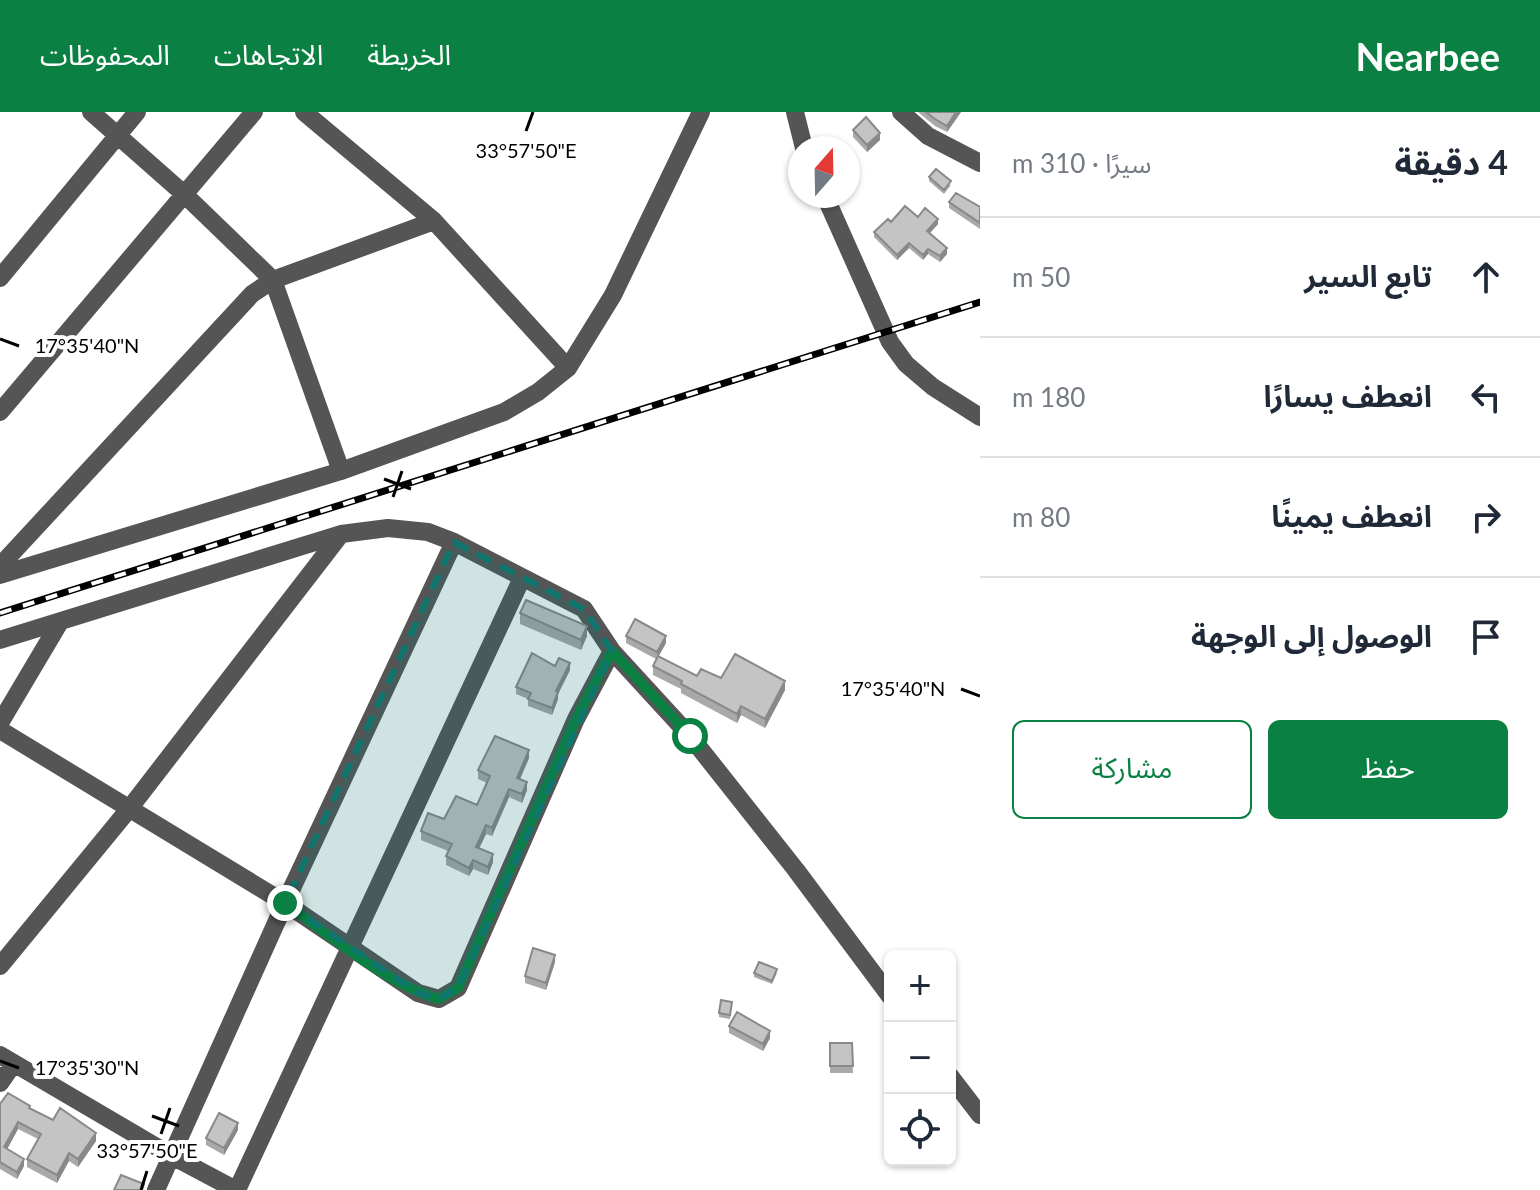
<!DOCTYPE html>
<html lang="ar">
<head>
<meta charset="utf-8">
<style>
  :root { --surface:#fff; --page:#f6f6f7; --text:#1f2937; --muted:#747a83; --line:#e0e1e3; --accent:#0b8043 }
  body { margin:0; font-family:Lato,"Noto Sans Arabic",sans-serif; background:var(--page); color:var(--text); direction:rtl }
  .controls { position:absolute; right:24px; bottom:24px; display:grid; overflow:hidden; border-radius:12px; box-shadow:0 2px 6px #0004 }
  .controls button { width:72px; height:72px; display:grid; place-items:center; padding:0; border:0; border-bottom:2px solid var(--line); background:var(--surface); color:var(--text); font:40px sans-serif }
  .compass { position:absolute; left:788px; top:24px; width:72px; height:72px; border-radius:50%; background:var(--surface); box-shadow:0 2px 6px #0004; rotate:20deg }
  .stop { position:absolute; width:24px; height:24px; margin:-18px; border:6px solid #0b8043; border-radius:50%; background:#fff }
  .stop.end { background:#0b8043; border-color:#fff; box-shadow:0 2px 8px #0008 }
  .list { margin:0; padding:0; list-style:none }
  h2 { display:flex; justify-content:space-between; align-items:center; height:104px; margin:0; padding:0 32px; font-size:34px }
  h2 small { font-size:26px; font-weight:400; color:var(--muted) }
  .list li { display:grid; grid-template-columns:52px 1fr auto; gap:24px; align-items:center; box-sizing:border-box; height:120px; padding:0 32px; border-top:2px solid var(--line) }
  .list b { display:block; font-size:30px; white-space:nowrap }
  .list em { font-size:26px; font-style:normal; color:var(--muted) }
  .actions { display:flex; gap:16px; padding:24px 32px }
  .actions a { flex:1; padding:18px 0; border:2px solid var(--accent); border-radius:12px; text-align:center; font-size:28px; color:var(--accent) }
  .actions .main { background:var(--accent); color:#fff }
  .icon { flex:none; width:44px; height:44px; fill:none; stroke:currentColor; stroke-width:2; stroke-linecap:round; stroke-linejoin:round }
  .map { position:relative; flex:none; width:980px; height:1078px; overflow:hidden; direction:ltr }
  header { display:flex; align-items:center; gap:48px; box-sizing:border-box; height:112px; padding:0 40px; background:var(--accent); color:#fff }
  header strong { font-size:38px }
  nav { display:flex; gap:44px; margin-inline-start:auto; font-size:28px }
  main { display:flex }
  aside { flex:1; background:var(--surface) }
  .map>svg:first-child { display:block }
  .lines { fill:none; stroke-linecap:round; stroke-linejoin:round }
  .minor { stroke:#555; stroke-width:18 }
  .rail-casing { stroke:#000; stroke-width:7 }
  .rail { stroke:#fff; stroke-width:4; stroke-dasharray:12; stroke-linecap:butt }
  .wall { fill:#a9a9a9 }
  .shaded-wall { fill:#898989 }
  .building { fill:#c4c4c4; stroke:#898989; stroke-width:2 }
  .route { stroke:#0b8043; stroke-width:10 }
  .marked { fill:#0f766e; fill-opacity:0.2; stroke:#0f766e; stroke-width:6; stroke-dasharray:16 10; stroke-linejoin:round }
  .ticks { fill:none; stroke:#000; stroke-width:3 }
  .ticks-label { font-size:20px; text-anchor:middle; fill:#000; stroke:#fff; stroke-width:8; stroke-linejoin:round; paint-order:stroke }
</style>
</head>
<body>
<header>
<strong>Nearbee</strong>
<nav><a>الخريطة</a><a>الاتجاهات</a><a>المحفوظات</a></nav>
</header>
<main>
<aside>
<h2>4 دقيقة<small>سيرًا · 310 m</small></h2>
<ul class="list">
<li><svg class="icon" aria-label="ahead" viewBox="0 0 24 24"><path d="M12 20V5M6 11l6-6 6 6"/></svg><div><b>تابع السير</b></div><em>50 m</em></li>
<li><svg class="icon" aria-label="left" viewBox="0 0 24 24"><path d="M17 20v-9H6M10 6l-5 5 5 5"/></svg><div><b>انعطف يسارًا</b></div><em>180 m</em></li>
<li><svg class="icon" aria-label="right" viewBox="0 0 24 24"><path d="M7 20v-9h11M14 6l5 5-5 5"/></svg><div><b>انعطف يمينًا</b></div><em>80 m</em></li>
<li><svg class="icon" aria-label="arrive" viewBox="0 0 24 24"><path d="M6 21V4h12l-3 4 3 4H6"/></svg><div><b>الوصول إلى الوجهة</b></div></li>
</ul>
<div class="actions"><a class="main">حفظ</a><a>مشاركة</a></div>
</aside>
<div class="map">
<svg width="980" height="1078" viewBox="0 0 980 1078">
  <rect width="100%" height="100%" fill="#fff"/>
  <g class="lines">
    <path class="minor" d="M91 0 184 82 273 168 341 359
      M304 0 434 109 568 256
      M795 0 804 36
      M901 0 928 24 980 51
      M825 84 890 230 906 252 933 275 980 305
      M0 166 137 0
      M0 300 254 0
      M0 454 252 182 273 168 434 109
      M0 463 341 359 504 300 538 280 568 256 613 183 701 0
      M0 528 341 422 388 416 428 420 454 430 584 497 612 539 690 624 796 758 890 884
      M0 611 60 510
      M0 618 285 791 418 881 439 887 458 876 576 607 612 539
      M0 854 129 697 341 422
      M0 943 172 1044 236 1078
      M950 964 980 1003
      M0 971 14 951
      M156 1078 285 791 454 430
      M237 1078 522 466"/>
    <g class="rail-casing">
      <path id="rail" d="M0 501 980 190"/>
    </g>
    <use href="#rail" class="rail"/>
  </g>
  <path class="wall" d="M918 0H961L947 20 935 14Z
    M853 18 880 28 867 40 853 25Z
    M929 65 951 73 944 82 929 69Z
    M949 90 980 95V117L949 96Z
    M918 105 938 112 930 121 947 142 940 150 928 142 923 148 909 136 897 148 874 125V120L891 110Z
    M520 501 587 524 581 538 520 512Z
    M626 524 666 531 658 545 697 564 721 566 785 578 765 616 741 603 737 611 681 581V577L653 563V554L656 547 626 531Z
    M555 554 570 558 558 582V587L552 603 528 594V587L516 582V575Z
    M529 646 520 667 527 678 522 691 509 685 492 724 486 722 479 736 493 750 488 763 473 757 469 764 446 753V744L448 739 421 728V719L444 707 477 693 487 671 478 667V658Z
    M555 850 546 878 525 871V864Z
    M754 861H777L772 872 754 865Z
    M732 893 730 907 719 905V901Z
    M729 914 770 926 763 939 729 921Z
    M830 931H852L853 961H830Z
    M0 992 30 997 96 1029 78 1055 69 1049 57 1071 27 1055V1047L38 1027 18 1017 7 1037 24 1054 17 1067 0 1057Z
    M238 1018 224 1043 206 1033V1026Z"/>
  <path class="shaded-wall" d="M956 0H961L947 20V14Z
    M880 21V28L867 40V33Z
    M938 107V112L927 124V119Z
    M909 131V136L897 148V143Z
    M947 136V142L940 150V144Z
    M928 137V142L923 148V143Z
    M587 514V524L581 538V528Z
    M666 524V531L657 547V540Z
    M570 551V558L558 582V587L552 603V596L556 579Z
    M785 569V578L765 616V607Z
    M741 594V603L737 611V602Z
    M529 638V646L517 674V666Z
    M527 670V678L522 691V682Z
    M509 677V685L492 724V716Z
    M486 713V722L476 743V735Z
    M493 742V750L488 763V755Z
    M473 748V757L469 764V756Z
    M555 843V850L546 878V871Z
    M770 919V926L763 939V932Z
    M18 1010V1017L4 1043V1035Z
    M238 1011V1018L224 1043V1036Z
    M96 1021V1029L78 1055V1047Z
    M69 1041V1049L57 1071V1063Z
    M24 1047V1054L17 1067V1060Z"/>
  <path class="building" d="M926 0H956L947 14 935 7Z
    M866 5 880 21 867 33 853 18Z
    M936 57 951 69 944 78 929 65Z
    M956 81 980 95V111L949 90Z
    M905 94 918 105 925 96 938 107 927 119 947 136 940 144 928 137 923 143 909 131 897 143 874 120 888 107 891 110Z
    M526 488 587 514 581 528 520 501Z
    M635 507 666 524 657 540 626 524Z
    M532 541 555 554 559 546 570 551 556 579 558 580 552 596 528 587 531 581 516 575Z
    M735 542 785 569 765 607 741 594 737 602 681 572 682 569 653 554 658 544 697 564 701 557 721 566Z
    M495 624 529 638 517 666 527 670 522 682 509 677 492 716 486 713 476 735 493 742 488 755 473 748 469 756 446 744 452 732 421 719 428 701 444 707 456 684 477 693 490 664 478 658Z
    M533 836 555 843 546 871 525 864Z
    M759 850 777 857 772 869 754 861Z
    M721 888 732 890 730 903 719 901Z
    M737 900 770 919 763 932 729 914Z
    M830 931H852L853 954H830Z
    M8 981 30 994 29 996 53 1008 60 996 96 1021 78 1047 69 1041 57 1063 27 1047 41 1022 18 1010 4 1035 24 1047 17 1060 0 1050V992Z
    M219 1001 238 1011 224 1036 206 1026Z
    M121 1063 144 1072 142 1078H114Z"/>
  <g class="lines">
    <path class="route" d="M285 791C328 822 388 873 439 887L458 876 576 607 612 539 690 624"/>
  </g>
  <path class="marked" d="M454 430 584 497 612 539 458 876 439 887 418 881 285 791Z"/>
  <path class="ticks" d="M526 19 533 0M0 227 19 234M384 367 411 377M393 385 402 359M961 577 980 584M0 949 19 956M152 1004 179 1014M161 1022 170 996M141 1078 147 1059"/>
  <g class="ticks-label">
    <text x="526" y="46">33°57'50"E</text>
    <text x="87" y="241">17°35'40"N</text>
    <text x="893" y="584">17°35'40"N</text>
    <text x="87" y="963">17°35'30"N</text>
    <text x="147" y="1046">33°57'50"E</text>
  </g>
</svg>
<div class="controls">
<button>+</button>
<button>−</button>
<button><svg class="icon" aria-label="locate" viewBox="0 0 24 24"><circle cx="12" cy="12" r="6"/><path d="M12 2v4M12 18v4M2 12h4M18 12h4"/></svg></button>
</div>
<svg class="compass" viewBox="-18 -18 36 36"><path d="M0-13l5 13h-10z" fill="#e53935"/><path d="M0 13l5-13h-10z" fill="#747a83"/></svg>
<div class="stop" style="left:690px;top:624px"></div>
<div class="stop end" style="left:285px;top:791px"></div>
</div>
</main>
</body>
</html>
